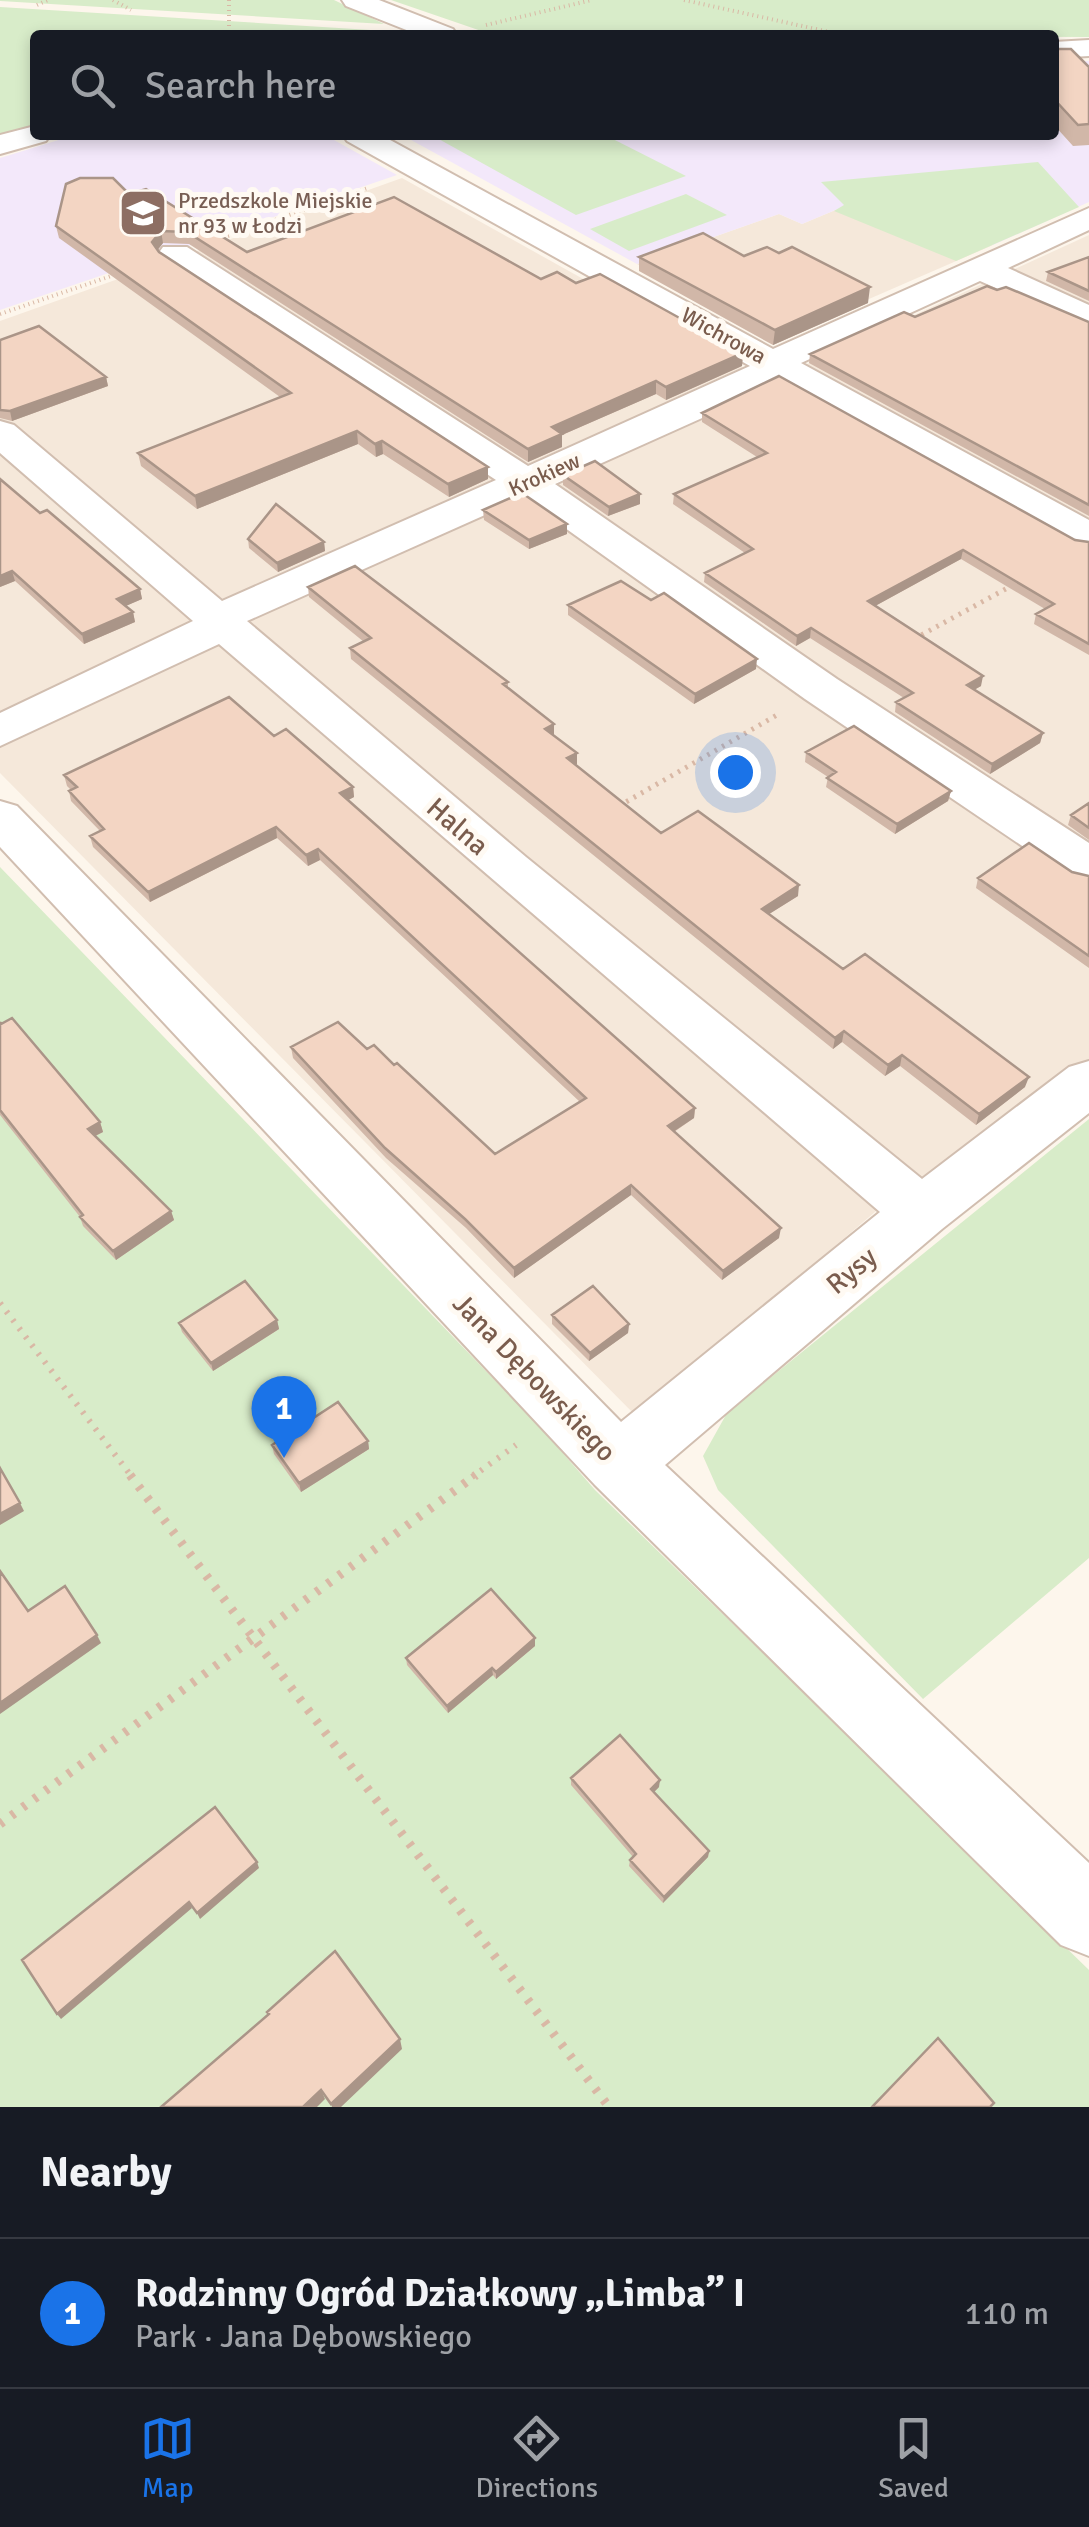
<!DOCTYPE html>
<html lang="en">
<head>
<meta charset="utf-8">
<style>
  :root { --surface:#171b24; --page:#242831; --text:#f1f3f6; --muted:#9ea1a6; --line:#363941; --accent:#1a73e8 }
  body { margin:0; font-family:Signika,sans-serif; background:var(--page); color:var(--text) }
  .you { position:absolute; left:735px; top:772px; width:35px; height:35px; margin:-25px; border:8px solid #fff; border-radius:50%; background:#1a73e8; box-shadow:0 0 0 15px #1a73e833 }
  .badge { display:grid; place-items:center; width:65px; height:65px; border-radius:50%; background:var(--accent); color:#fff; font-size:32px; font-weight:700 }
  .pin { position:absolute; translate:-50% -82px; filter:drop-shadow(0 2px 5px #0008) }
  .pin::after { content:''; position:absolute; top:52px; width:35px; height:30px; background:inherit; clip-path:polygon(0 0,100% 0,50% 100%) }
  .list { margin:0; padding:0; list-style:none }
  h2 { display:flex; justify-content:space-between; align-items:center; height:130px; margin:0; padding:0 40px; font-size:42px }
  h2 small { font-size:32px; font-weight:400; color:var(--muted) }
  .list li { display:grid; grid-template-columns:65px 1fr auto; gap:30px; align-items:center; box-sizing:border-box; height:150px; padding:0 40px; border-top:2px solid var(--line) }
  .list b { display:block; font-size:38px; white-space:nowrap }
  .list p { margin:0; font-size:32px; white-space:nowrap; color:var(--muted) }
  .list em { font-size:32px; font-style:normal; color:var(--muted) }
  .icon { flex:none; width:55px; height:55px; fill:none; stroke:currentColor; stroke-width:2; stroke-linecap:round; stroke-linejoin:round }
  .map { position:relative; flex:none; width:1089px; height:2107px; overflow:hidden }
  .search { position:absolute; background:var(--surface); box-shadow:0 5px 15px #0003; left:30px; right:30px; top:30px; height:110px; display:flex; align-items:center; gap:25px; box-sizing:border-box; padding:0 35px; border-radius:10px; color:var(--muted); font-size:38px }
  .sheet { height:280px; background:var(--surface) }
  nav { display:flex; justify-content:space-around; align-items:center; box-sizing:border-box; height:140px; border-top:2px solid var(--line); background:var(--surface); font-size:28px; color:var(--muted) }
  nav a { display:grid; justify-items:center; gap:5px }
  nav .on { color:var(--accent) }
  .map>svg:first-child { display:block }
  .residential { fill:#f5e8da }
  .education { fill:#f3e8fa }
  .green { fill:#d8ecc9 }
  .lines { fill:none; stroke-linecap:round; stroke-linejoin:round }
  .minor-casing { stroke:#d1beb0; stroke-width:4 }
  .path-far3 { stroke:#d9b8a5; stroke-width:4; stroke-dasharray:1 4; stroke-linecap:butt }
  .path-far2 { stroke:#d9b8a5; stroke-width:5; stroke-dasharray:2.5 6; stroke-linecap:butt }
  .path-far1 { stroke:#d9b8a5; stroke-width:6; stroke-dasharray:2.5 8; stroke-linecap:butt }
  .path { stroke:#d9b8a5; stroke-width:9; stroke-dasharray:4 10; stroke-linecap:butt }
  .minor { fill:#fff; fill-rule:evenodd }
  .wall { fill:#d1b7a8 }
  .shaded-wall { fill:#aa9588 }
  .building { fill:#f3d5c3; stroke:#aa9588; stroke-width:2.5 }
  .labels { text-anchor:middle; stroke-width:10; stroke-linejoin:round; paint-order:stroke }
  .far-education-label { font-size:22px; fill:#785e54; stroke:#fffaf3; text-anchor:start }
  .far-street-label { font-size:22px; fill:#7a5c4d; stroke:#fffaf3 }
  .street-label { font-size:28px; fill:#7a5c4d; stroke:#fffaf3 }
</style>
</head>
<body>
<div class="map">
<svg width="1089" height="2107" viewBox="0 0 1089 2107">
  <rect width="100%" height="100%" fill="#fdf6ec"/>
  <path class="residential" d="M402 178 768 382 1089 235V1066L896 1194 636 1416 0 773V321Z
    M845 206 993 245 807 326H757L637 264 779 214 802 224Z"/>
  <path class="education" d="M1089 61V202L993 245 845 206 802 224 779 214 637 264 402 135H1054V63Z
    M75 135H325L397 175 0 310V158Z"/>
  <path class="green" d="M0 0H334L384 24 0 1Z
    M391 0H1089V37L493 35Z
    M0 7 371 30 353 35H35V130L0 140Z
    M443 135H605L686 176 576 215 435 137Z
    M1038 162 1079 207 956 261 834 211 844 205 821 182Z
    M686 194 727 215 629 251 590 229Z
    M0 867 540 1427 595 1490 1089 1970V2107H0Z
    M1089 1119V1558L923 1699 718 1490 703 1456 727 1413Z"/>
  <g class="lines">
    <g class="minor-casing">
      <path id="minor" d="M342 0H379L453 29 457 35H419L346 6Z
        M1089 40V56L1054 58V42Z
        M35 126V135H50L46 141 0 154V135Z
        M343 135H381L773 349 1089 208V230L1008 268 1089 305V329L980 281 801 363 1089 520V549L1074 546 777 380 771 387 555 484 837 679 1089 843V884L1071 879 805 699 523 498 247 621 526 857 922 1179 1069 1067 1089 1061V1113L942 1229 665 1465 1089 1863V1956L1061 1945 595 1485 0 847V801L17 806 621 1422 880 1212 219 644 0 746V713L193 621 0 453V421L14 425 222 601 496 480 163 261 158 254 163 247H187L528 466 750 366 347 141Z"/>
    </g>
    <path class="path-far3" d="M113 0 131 10
      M229 0V35
      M684 0 843 35
      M37 5 48 0
      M486 25 592 0
      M228 236 368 188
      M0 314 117 274"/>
    <path class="path-far2" d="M914 639 1013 585
      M619 806 777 715"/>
    <path class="path-far1" d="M0 1303 132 1477
      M472 1477 516 1445"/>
    <path class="path" d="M130 1475 609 2107
      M0 1824 476 1475"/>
    <use href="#minor" class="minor"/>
  </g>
  <path class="wall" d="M1054 49 1089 67V145L1073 146 1054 125Z
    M129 194 247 252 576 283 743 353 742 366 666 400 656 394 562 435V447L528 462 189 244 163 243 158 250 159 252 488 467V479L449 497 383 454 376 457 358 444 197 509 141 466 138 453 280 397 59 238 56 226Z
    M744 256 868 303 773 345 639 271V257Z
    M1089 257V301L1046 281 1048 272Z
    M997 290 1089 322V516L809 363 810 354 915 317Z
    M0 340 106 377 108 386 12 421 0 418Z
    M702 413 1075 540 1089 542V655L1034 624 1036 614 1045 609 961 559 875 606 981 686 974 690 1043 733 1040 743 990 774 895 712 896 702 904 698 810 638 796 646 704 582 705 573 745 553 673 504 674 494 757 457 702 422Z
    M563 475 640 504 608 516 563 485Z
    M0 479 40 513 140 589 142 599 125 606 133 612 135 622 84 644 15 581 0 587Z
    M483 510 567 534 529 549 484 520Z
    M248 539 324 542 325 551 278 572 249 548Z
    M308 587 508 682V688L554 735 577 753V764L575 765 661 833 798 896 769 914 843 969 1025 1087 976 1125 900 1066 885 1076 842 1042 833 1049 351 659 350 648 364 642 309 597Z
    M568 605 756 669 694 704 568 615Z
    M274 736 353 787 354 797 348 800 695 1108 694 1118 674 1132 779 1238 722 1280 631 1195 514 1278 466 1228 386 1158 293 1058 291 1047 367 1049 394 1065 495 1154 580 1102 320 860 308 866 277 838 150 902 93 847 90 836 100 831 71 801 69 791 71 790 67 786 64 775Z
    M806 752 951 791 948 801 895 834 826 787 828 777 805 762Z
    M1089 803V840L1068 825 1071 815Z
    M1072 872 1089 876V968L976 888 978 878Z
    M0 1022 100 1122 103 1132 95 1136 171 1211 174 1220 116 1260 83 1226 80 1217 0 1115Z
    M552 1315 629 1324 628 1333 589 1361 552 1324Z
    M277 1320 279 1329 213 1371 182 1332 179 1323Z
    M368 1441 369 1449 301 1492 274 1454 272 1445Z
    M535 1646 496 1679 493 1675 448 1713 407 1665 406 1658Z
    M571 1778 659 1787 654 1792 709 1851 708 1857 663 1903 629 1866 630 1860 633 1857 571 1785Z"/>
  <path class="shaded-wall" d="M161 231 163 243 154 254 152 242Z
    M870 287 868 303 773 345 775 330Z
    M743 353 742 366 666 400V387Z
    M106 377 108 386 12 421 10 411Z
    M656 381V394L562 435V447L528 462V449L552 427Z
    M357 431 358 444 197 509 195 496Z
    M382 441 383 454 376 457 375 444Z
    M488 467V479L449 497 448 484Z
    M640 494V504L608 516 609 507Z
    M567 524V534L529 549V540Z
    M324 542 325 551 278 572 277 563Z
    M963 550 961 559 866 611 868 601Z
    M12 571 15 581 0 587V576Z
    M140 589 142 599 119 609 117 599Z
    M133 612 135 622 84 644 82 634Z
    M811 628 810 638 796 646 797 636Z
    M757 659 756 669 694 704 695 694Z
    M983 676 981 686 965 695 967 685Z
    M554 724V735L545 729Z
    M1043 733 1040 743 990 774 992 764Z
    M577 753V764L566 769 567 758Z
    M353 787 354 797 341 804 340 793Z
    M951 791 948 801 895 834 897 824Z
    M276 827 277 838 150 902 148 892Z
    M318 849 320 860 308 866 306 855Z
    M799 885 798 896 761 919 762 909Z
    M844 1031 842 1042 833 1049 835 1038Z
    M902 1055 900 1066 885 1076 888 1065Z
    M1029 1077 1025 1087 976 1125 979 1114Z
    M695 1108 694 1118 667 1136 668 1126Z
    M100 1122 103 1132 91 1138 88 1129Z
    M631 1185V1195L514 1278V1268Z
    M171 1211 174 1220 116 1260 113 1251Z
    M781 1228 779 1238 722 1280 723 1271Z
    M277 1320 279 1329 213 1371 211 1363Z
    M629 1324 628 1333 589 1361 590 1353Z
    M368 1441 369 1449 301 1492 299 1483Z
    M20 1503 24 1511 0 1525V1514Z
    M97 1635 101 1643 0 1714V1703Z
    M535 1638V1646L496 1679V1672Z
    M492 1668 493 1675 448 1713 447 1706Z
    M660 1780 659 1787 650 1796 651 1789Z
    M709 1851 708 1857 663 1903 664 1897Z
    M257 1862 259 1868 200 1919 197 1913Z
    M189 1902 192 1908 61 2019 57 2014Z
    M400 2039 402 2049 341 2107H332L331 2104Z
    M321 2090 325 2099 317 2107H303Z"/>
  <path class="building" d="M1054 49H1071L1089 67V124L1078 125 1054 99Z
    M80 178H113L129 194 146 189 247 252 394 197 541 279 557 272 576 283 600 274 743 353 666 387 656 381 552 427 562 434 528 449 187 232 161 231 152 242 159 252 488 467 448 484 382 441 375 444 357 431 195 496 138 453 291 393 56 226 66 184Z
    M703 233 744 256 767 247 779 253 792 247 870 287 775 330 639 257Z
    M1089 257V291L1048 272Z
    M987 286 997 290 1006 287 1089 322V505L810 354 904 312 915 317Z
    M39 326 106 377 10 411 0 410V340Z
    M779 376 1075 540 1089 542V644L1036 614 1054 604 963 550 868 601 983 676 967 685 1043 733 992 764 896 702 913 693 811 628 797 636 705 573 753 549 674 494 767 453 702 413Z
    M595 461 640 494 609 507 563 475Z
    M0 479 40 513 47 510 140 589 117 599 133 612 82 634 12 571 0 576Z
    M522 493 567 524 529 540 483 510Z
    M276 504 324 542 277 563 248 539Z
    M355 566 508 682 503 684 554 724 545 729 577 753 567 758 661 833 698 811 799 885 762 909 843 969 865 954 1029 1077 979 1114 902 1055 888 1065 844 1031 835 1038 350 648 371 638 308 587Z
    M621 581 651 600 664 593 757 659 695 694 568 605Z
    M229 697 274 736 286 729 353 787 340 793 695 1108 668 1126 781 1228 723 1271 631 1185 514 1268 465 1219 385 1148 291 1047 338 1022 367 1049 374 1045 394 1065 397 1063 495 1154 586 1098 318 849 306 855 276 827 148 892 90 836 104 829 69 791 77 787 64 775Z
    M854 726 951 791 897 824 827 778 836 772 806 752Z
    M1089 803V828L1071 815Z
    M1029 843 1072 872 1089 876V956L978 878Z
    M12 1018 100 1122 88 1129 171 1211 113 1251 80 1217 83 1215 0 1110V1022L1 1024Z
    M245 1281 277 1320 211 1363 179 1323Z
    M593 1286 629 1324 590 1353 552 1315Z
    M338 1402 368 1441 299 1483 272 1445Z
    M0 1468 20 1503 0 1514Z
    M0 1571 28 1611 65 1586 97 1635 0 1703Z
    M491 1589 535 1638 496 1672 492 1668 447 1706 406 1658Z
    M620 1735 660 1780 651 1789 709 1851 664 1897 630 1860 636 1854 571 1778Z
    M215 1807 257 1862 197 1913 189 1902 57 2014 22 1960Z
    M335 1951 400 2039 331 2104 321 2090 303 2107H161L269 2014 267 2012Z
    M938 2038 994 2103 990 2107H872Z"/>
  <defs>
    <g id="school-square" transform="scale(2.5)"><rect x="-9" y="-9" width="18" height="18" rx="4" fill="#8d6e63" stroke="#fffaf3"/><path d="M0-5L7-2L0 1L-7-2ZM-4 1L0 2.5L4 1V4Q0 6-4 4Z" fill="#fff"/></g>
  </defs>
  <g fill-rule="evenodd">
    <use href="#school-square" x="143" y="213"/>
  </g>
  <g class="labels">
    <g class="far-education-label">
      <text x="178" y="208">Przedszkole Miejskie<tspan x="178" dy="25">nr 93 w Łodzi</tspan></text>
    </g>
    <g class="far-street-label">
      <text transform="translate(724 335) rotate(29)" y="8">Wichrowa</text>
      <text transform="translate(544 474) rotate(-24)" y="8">Krokiew</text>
    </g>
    <g class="street-label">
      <text transform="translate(458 826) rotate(41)" y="10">Halna</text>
      <text transform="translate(851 1270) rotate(-40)" y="10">Rysy</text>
      <text transform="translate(535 1377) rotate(46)" y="10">Jana Dębowskiego</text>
    </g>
  </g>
</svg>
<div class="you"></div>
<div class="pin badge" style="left:284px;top:1458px">1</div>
<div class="search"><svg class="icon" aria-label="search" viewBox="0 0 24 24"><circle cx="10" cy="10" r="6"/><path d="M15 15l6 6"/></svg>Search here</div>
</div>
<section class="sheet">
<h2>Nearby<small></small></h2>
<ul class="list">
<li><span class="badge">1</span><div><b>Rodzinny Ogród Działkowy „Limba” I</b><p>Park · Jana Dębowskiego</p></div><em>110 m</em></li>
</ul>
</section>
<nav>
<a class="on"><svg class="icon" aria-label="map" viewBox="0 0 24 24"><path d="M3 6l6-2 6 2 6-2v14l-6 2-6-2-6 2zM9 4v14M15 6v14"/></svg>Map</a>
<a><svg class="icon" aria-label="directions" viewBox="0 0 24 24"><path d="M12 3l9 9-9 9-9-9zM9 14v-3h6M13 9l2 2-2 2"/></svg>Directions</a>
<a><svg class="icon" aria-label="saved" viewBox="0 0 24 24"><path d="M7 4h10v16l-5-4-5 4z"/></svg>Saved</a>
</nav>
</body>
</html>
